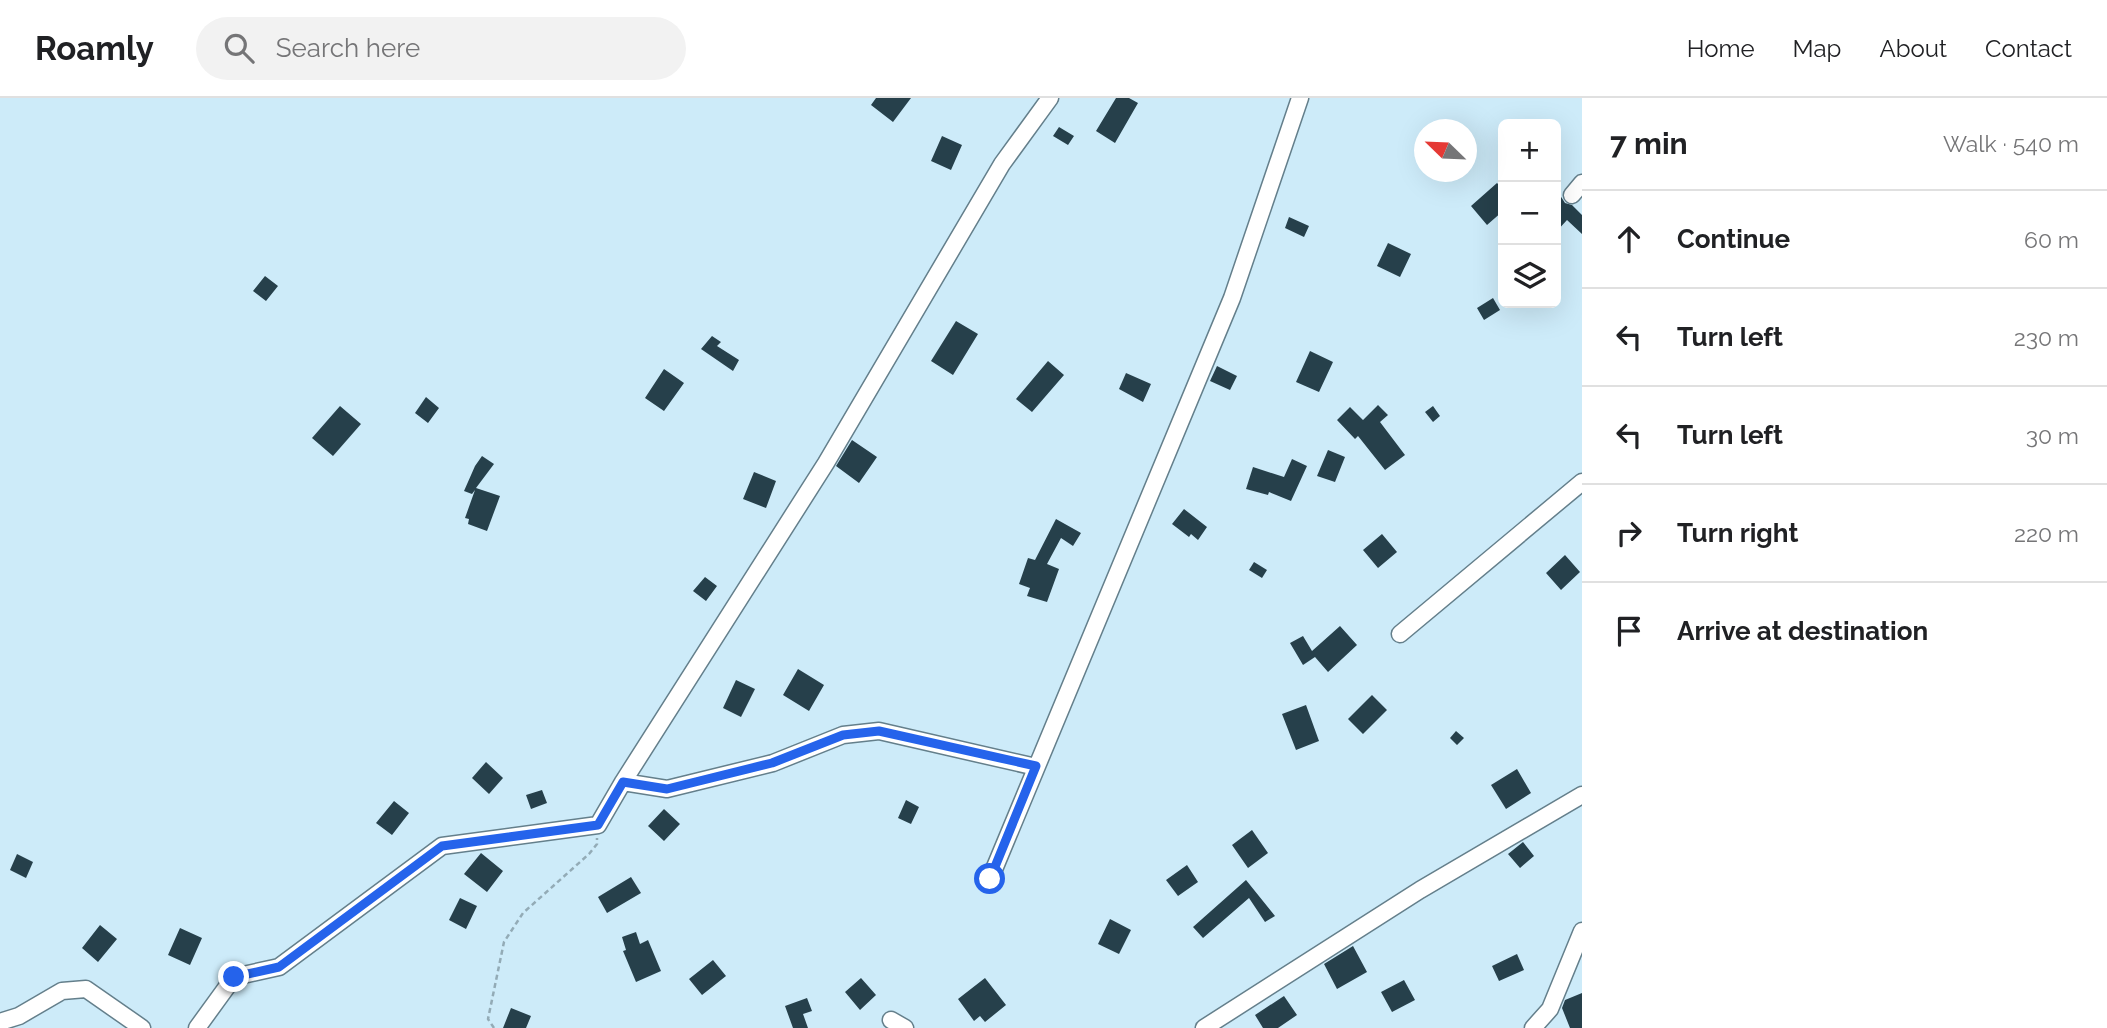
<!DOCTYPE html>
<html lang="en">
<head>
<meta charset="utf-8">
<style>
  :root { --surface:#fff; --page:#f2f2f2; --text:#202124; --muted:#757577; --line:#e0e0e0 }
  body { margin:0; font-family:Raleway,sans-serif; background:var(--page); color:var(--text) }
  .controls { position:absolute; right:21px; top:21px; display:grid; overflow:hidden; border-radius:10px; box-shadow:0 7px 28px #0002 }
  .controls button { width:63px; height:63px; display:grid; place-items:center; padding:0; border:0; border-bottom:2px solid var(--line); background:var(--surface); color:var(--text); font:35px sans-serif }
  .compass { position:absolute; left:1414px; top:21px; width:63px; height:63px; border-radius:50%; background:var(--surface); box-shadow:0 7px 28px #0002; rotate:293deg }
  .stop { position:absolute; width:21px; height:21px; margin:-16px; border:5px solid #2563eb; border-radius:50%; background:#fff }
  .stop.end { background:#2563eb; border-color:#fff; box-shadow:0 2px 7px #0008 }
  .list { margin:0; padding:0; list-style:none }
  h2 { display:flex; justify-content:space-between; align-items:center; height:91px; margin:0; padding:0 28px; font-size:30px }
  h2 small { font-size:23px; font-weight:400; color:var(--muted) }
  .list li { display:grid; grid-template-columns:46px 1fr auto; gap:21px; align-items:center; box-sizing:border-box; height:98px; padding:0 28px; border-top:2px solid var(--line) }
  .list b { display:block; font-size:26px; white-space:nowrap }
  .list em { font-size:23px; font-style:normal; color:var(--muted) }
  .icon { flex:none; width:38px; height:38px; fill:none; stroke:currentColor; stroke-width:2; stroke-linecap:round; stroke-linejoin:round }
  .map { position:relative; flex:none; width:1582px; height:930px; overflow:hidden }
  header { display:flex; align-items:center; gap:42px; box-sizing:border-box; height:98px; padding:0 35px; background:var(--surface); border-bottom:2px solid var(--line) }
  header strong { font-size:33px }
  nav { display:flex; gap:38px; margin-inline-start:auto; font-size:24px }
  .search { width:490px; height:63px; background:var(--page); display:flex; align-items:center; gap:18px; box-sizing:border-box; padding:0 24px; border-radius:38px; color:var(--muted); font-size:26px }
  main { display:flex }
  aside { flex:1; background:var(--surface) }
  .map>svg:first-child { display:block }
  .building { fill:#26404b }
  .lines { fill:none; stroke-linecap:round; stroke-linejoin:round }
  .minor-casing { stroke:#647f8b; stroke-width:19 }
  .path { stroke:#93abb6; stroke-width:2.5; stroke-dasharray:5 3.5; stroke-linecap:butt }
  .minor { stroke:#fff; stroke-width:16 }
  .route { stroke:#2563eb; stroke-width:9 }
</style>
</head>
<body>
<header>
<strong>Roamly</strong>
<div class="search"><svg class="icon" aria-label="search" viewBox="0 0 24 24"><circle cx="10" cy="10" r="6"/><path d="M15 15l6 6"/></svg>Search here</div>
<nav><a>Home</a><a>Map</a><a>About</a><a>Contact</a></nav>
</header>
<main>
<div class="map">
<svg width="1582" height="930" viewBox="0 0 1582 930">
  <rect width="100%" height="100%" fill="#cdebf9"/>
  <path class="building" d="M876 0H911L893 24 871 7Z
    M1116 0H1129L1138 5 1115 45 1096 33Z
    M1059 29 1074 38 1068 47 1053 38Z
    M942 38 962 47 951 72 931 63Z
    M1497 85 1503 91V113L1487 127 1471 108Z
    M1556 91 1565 105 1572 107 1582 117V136L1567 122 1556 134Z
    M1289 119 1309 128 1304 139 1285 130Z
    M1388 145 1411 156 1400 179 1377 168Z
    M265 178 278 188 266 203 253 193Z
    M1493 200 1500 212 1484 222 1477 210Z
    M956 223 978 236 953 277 931 263Z
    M712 238 721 244 717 248 739 262 733 273 701 251Z
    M1310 253 1333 264 1319 294 1296 284Z
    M1048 263 1064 277 1032 314 1016 301Z
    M1217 268 1237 278 1230 292 1210 283Z
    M664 271 684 285 664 313 645 300Z
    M1126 275 1151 286 1143 304 1119 291Z
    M426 299 439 310 428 325 415 315Z
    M1378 307 1388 317 1380 324 1405 357 1385 372 1358 338 1355 341 1337 322 1350 309 1363 322Z
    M340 308 361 326 333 358 312 340Z
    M1433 308 1440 318 1433 324 1425 314Z
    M852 342 877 359 859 385 836 368Z
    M1328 352 1345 359 1335 384 1317 378Z
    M482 358 494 366 476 390 500 398 487 433 468 426 469 421 465 420 475 392 472 396 464 393 475 368Z
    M1292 361 1307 368 1291 403 1269 394 1268 397 1246 391 1253 369 1284 379Z
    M754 374 776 383 766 410 743 401Z
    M1184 411 1207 429 1198 442 1191 436 1189 439 1172 426Z
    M1056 421 1081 435 1073 448 1061 440 1047 466 1059 471 1047 504 1027 498 1030 490 1019 486 1028 460 1035 462Z
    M1382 436 1397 454 1378 470 1363 452Z
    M1565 457 1580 474 1561 492 1546 475Z
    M1254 464 1267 472 1262 480 1249 472Z
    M705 479 717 488 706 503 693 493Z
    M1340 528 1357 547 1328 574 1315 559 1303 567 1290 545 1303 538 1312 553Z
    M798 571 824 587 809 613 783 597Z
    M736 582 755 591 741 619 723 610Z
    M1372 597 1387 612 1363 636 1348 621Z
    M1306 607 1319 643 1296 652 1282 616Z
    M1456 633 1464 640 1457 647 1450 640Z
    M486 664 503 680 489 696 472 680Z
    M1517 671 1531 695 1506 711 1491 687Z
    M542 692 547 705 531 711 526 697Z
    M906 702 919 709 911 726 898 720Z
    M394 703 409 715 392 737 376 725Z
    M664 711 680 726 664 743 648 728Z
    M1252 732 1268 755 1248 770 1232 747Z
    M1523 744 1534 758 1520 770 1508 756Z
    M481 755 503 773 487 794 464 776Z
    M17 756 33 764 26 780 10 772Z
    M1187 767 1198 784 1178 798 1166 782Z
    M631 779 641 795 607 815 598 799Z
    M1246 782 1275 818 1265 824 1249 800 1203 840 1193 829Z
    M460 800 477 808 466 831 449 822Z
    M1110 821 1131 832 1119 856 1098 846Z
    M100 827 117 841 98 864 82 850Z
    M180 830 202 840 190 867 168 857Z
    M636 834 640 846 648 842 661 873 636 884 623 853 626 852 622 839Z
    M1353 848 1367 874 1337 891 1324 866Z
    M1517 856 1524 872 1499 883 1492 868Z
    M713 862 726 878 702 897 689 881Z
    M861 880 876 897 860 912 845 894Z
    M985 880 1006 907 985 924 980 918 974 923 958 901Z
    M1404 882 1415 902 1392 914 1381 894Z
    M1582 895V930H1570L1562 910 1565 902Z
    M1284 898 1297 917 1278 930H1263L1255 917Z
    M807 900 812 913 803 916 808 930H793L785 908Z
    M511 910 531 918 526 930H503Z"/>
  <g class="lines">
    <g class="minor-casing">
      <path id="minor" d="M1572 97 1582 85
        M1400 536 1582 384
        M623 684 667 691 773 665 843 637 879 633 1036 669
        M990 781 1232 200 1300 0
        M891 922 905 930
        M0 924 19 918 62 893 86 891 142 930
        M197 930 234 879 279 869 442 748 598 727 623 684 826 365 1002 66 1050 0
        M1204 930 1420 792 1582 697
        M1533 930 1550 911 1582 833"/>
    </g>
    <path class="path" d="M494 930 488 921 504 844 523 815 589 756 597 746V740"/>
    <use href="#minor" class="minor"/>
  </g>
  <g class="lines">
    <path class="route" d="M234 879 279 869 442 748 598 727 623 684 667 691 772 665 843 637 879 633 1036 668 990 781"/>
  </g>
</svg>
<div class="controls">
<button>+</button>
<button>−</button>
<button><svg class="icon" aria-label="layers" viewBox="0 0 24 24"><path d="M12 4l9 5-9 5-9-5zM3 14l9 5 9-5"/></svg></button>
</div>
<svg class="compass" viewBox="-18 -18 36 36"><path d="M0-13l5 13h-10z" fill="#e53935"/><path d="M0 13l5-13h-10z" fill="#757577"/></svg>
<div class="stop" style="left:990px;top:781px"></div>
<div class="stop end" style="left:234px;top:879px"></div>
</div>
<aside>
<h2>7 min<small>Walk · 540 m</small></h2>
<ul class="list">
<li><svg class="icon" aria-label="ahead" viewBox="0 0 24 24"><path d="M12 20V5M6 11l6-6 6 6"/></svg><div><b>Continue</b></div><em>60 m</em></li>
<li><svg class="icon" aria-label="left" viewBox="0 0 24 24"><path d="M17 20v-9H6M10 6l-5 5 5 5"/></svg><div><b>Turn left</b></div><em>230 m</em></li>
<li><svg class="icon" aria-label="left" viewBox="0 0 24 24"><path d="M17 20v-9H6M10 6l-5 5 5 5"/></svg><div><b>Turn left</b></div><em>30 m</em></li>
<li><svg class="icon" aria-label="right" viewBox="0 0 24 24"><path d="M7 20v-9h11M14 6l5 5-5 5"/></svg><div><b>Turn right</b></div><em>220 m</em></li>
<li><svg class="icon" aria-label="arrive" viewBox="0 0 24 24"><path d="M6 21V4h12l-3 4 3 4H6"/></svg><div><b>Arrive at destination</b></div></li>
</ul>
</aside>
</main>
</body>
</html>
